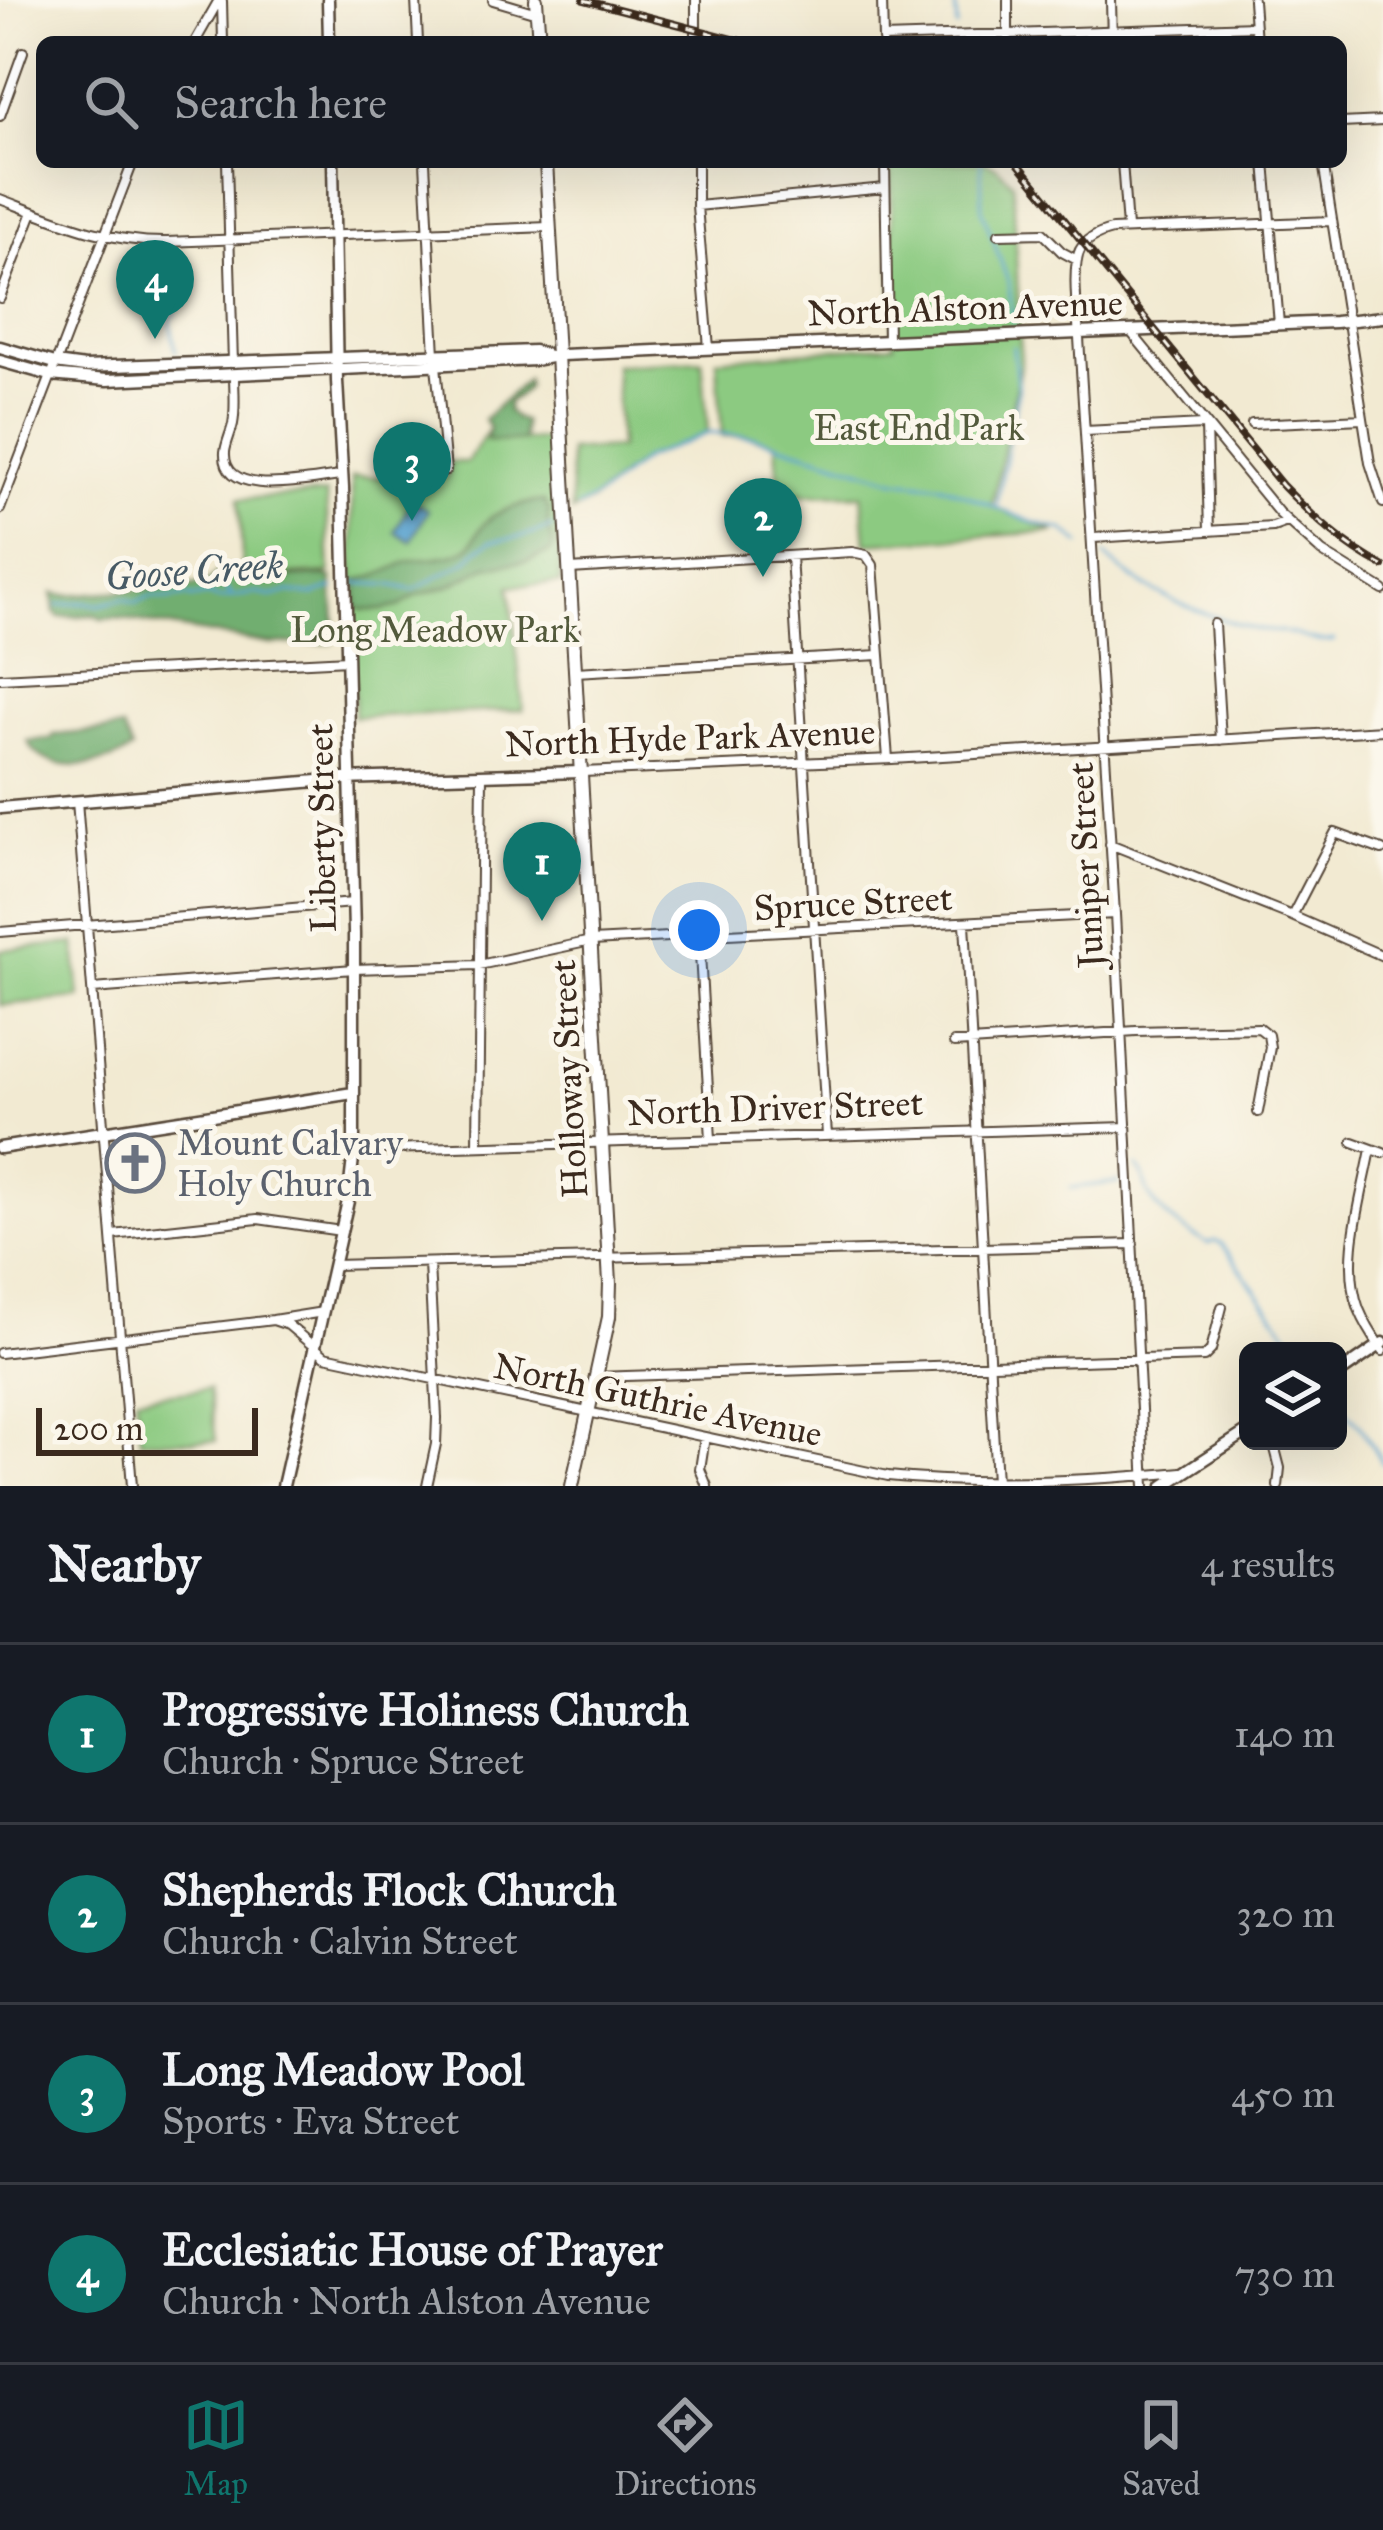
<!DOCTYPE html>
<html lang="en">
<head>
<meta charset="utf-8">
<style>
  :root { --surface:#171b24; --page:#242831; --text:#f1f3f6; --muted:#9ea1a6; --line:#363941; --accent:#0f766e }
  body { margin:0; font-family:"IM FELL Great Primer",serif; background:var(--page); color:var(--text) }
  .controls { position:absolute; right:36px; bottom:36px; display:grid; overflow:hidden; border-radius:18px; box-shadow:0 12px 48px #0002 }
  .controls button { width:108px; height:108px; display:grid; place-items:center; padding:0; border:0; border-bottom:3px solid var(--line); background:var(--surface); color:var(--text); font:60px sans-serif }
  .scale { position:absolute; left:36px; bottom:30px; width:222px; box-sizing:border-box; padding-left:12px; border:6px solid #3b2a1e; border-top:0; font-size:33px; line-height:42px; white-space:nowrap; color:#3b2a1e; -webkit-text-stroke:9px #fbf7ec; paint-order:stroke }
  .you { position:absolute; left:699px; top:930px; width:42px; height:42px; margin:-30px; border:9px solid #fff; border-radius:50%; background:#1a73e8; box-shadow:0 0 0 18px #1a73e833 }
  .badge { display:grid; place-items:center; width:78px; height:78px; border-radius:50%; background:var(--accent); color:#fff; font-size:39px; font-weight:700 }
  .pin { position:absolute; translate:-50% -99px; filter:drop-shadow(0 3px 6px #0008) }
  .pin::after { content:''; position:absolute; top:63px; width:42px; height:36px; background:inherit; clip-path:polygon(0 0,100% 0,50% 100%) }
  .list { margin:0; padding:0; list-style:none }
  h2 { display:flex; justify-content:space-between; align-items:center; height:156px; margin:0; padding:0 48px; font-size:51px }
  h2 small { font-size:39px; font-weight:400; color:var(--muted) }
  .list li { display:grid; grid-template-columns:78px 1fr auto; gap:36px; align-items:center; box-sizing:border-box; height:180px; padding:0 48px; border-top:3px solid var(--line) }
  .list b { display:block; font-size:45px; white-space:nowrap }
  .list p { margin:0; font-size:39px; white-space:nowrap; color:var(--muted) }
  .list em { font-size:39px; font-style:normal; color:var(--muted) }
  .icon { flex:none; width:66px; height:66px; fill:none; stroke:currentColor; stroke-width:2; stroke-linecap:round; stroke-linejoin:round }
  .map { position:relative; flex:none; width:1383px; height:1486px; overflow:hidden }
  .search { position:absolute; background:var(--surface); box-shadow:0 12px 48px #0002; left:36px; right:36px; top:36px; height:132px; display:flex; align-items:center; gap:30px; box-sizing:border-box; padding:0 42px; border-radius:18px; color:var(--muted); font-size:45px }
  .sheet { height:876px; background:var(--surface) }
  nav { display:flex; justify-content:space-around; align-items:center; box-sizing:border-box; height:168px; border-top:3px solid var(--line); background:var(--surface); font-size:33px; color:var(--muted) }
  nav a { display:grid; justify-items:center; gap:6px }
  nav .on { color:var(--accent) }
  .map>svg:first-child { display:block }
  .green { fill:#8cca81; stroke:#647a50; stroke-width:3 }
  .forest { fill:#71ae6f; stroke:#566c46; stroke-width:3 }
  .water { fill:#58a3d0; stroke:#4a6677; stroke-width:3 }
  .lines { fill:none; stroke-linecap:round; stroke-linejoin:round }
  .stream { stroke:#58a3d0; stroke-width:3 }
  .minor-casing { stroke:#564739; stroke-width:12 }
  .tertiary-casing { stroke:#564739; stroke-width:15 }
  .secondary-casing { stroke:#564739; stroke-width:15 }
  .primary-casing { stroke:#564739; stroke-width:16 }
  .minor { stroke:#fff; stroke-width:8 }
  .tertiary { stroke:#fff; stroke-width:10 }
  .secondary { stroke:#fff; stroke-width:10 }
  .primary { stroke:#fff; stroke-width:12 }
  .rail-casing { stroke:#3b2a1e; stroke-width:8 }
  .rail { stroke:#fbf7ec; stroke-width:3; stroke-dasharray:9; stroke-linecap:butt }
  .labels { text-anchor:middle; stroke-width:10; stroke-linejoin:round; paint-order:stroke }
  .street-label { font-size:36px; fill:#3b2a1e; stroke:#fbf7ec }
  .park-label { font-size:36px; fill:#535a3c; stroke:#fbf7ec }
  .worship-label { font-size:36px; fill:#5b616d; stroke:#fbf7ec; text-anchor:start }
  .water-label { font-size:39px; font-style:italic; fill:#475a65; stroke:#fbf7ec }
</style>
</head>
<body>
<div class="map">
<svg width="1383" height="1486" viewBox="0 0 1383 1486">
  <rect width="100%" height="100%" fill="#fbf7ec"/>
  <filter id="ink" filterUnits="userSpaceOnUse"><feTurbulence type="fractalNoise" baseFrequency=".00833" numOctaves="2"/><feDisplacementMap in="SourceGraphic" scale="24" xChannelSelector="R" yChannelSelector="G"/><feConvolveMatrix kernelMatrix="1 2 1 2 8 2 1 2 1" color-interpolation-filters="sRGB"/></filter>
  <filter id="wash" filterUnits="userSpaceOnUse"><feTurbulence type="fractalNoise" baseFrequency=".004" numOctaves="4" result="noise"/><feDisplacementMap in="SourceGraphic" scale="48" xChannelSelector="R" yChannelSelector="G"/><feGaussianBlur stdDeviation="2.7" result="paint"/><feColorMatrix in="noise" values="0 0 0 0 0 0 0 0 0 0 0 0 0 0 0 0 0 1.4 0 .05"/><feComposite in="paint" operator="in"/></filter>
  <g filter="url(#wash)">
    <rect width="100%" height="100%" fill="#f2ead2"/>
    <path class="green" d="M891 162H985L996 166 1013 183 1021 362 992 506 1055 532 866 543 862 494 779 495 776 443 749 436H722L717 359 894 344Z
      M702 360 708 433 645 458 591 501 572 512 569 451 619 448 615 365Z
      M501 412 500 441 553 439 561 583 510 586 523 710 354 717 352 477H447L450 462H467Z
      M326 494 330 573 243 577 239 499Z
      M75 943 80 998 0 1005V950Z
      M209 1389 216 1441 140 1440 136 1397Z"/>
    <path class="forest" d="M526 380 527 386 521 394 508 402 507 411 515 418 523 421V441H487L489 428 484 419Z
      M543 501 549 509C549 514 547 524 548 528 550 539 556 541 551 552L527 561 486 567 449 586 415 596 400 606 381 610H363L357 607 358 580C376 577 387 572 402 564 420 555 447 561 466 549 475 543 476 534 482 526 495 510 523 503 543 501Z
      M222 568H230L242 579 325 576 332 578 336 634 333 643 270 644 118 618 101 619 95 615 59 617 55 613 53 593 66 595 200 585 209 582Z
      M123 729 132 750C104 768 45 777 28 741L52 739 54 735Z"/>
    <path class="water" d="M412 501 428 510 411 541 395 532Z"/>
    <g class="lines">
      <path class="stream" d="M955 0 957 28
        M981 162 982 210 1009 284 1013 323
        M134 251 162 282 168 292 169 302 176 312 170 321 176 351
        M997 504 1018 390 1013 347
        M578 508 603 493 645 458 708 433 755 437 896 480 942 485 1029 521 1063 530 1081 544
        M1105 555C1141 593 1200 613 1250 628 1262 632 1275 630 1288 633 1305 636 1318 645 1334 640
        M220 571 224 587 232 595
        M354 583 391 585 413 590 466 562 477 550 491 541 522 537 553 527
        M57 605 84 602 99 605 124 599 135 603 152 597 169 599 183 596 193 598 207 595 219 599 255 593 271 596 289 592 313 595 334 588
        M1137 1167C1146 1176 1143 1182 1148 1193 1158 1215 1188 1233 1208 1244L1214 1241 1221 1243 1301 1351
        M1071 1188 1118 1182
        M1338 1404 1359 1424 1383 1464"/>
    </g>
  </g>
  <g filter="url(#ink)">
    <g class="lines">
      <g class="minor-casing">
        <path id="minor" d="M416 0 418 42
          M493 0 537 13
          M696 0V42
          M882 0 883 40
          M1008 0V42
          M1111 0 1112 42
          M1253 0 1256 42
          M222 1 223 42
          M883 38 1255 26
          M195 42 219 0
          M0 116 23 52
          M1341 123 1383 121
          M227 162 233 363
          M425 162 435 355
          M697 162V206L709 348
          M885 162 888 340
          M1122 162 1127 228
          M1265 162 1279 324
          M1323 162 1370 463 1383 503
          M0 199C55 220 107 243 167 242L549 227
          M697 206 885 188
          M999 234 1043 233 1062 252 1077 260
          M0 298 33 212
          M1131 332 1279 513 1322 552 1383 590
          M436 365 446 471
          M234 375C234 391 236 408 233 424 231 433 226 443 225 452 222 502 314 478 342 476
          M1252 424 1363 419
          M1206 426 1209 531
          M1085 431 1203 425
          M0 509 133 162
          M1093 538 1273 527 1287 522
          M791 556 827 1136
          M570 569 852 552 866 555 873 565 888 759
          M1214 624 1221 740
          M575 672 879 655
          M0 678 348 660
          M582 772 892 759 1383 730
          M77 801 132 1486
          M1110 844 1292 916 1383 956
          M1292 916 1335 833 1382 850
          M965 923 996 1482
          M0 932 353 903
          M699 937 711 1139
          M93 989 354 969 479 965 591 941 1115 914
          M954 1043 1136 1031 1259 1028 1268 1035 1270 1047 1258 1112
          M1353 1142 1383 1153
          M478 1145 482 775
          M1371 1149C1362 1199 1341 1260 1359 1309 1365 1324 1374 1338 1383 1351
          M354 1150 1126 1127
          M113 1235 258 1219 341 1231
          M334 1265 1133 1244
          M273 1320 288 1325 325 1356 888 1476C983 1486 1087 1481 1182 1472
          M0 1353 273 1320 323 1312
          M596 1377 1204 1357 1211 1350 1222 1307
          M705 1437 700 1469 707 1486
          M1273 1441 1280 1468 1278 1486
          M427 1486 436 1444 437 1418 429 1264
          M1145 1486 1115 914 1079 338C1078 317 1071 268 1080 250 1086 239 1100 233 1112 230L1332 221"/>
      </g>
      <g class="tertiary-casing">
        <path id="tertiary" d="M328 0 329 42
          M0 808 341 779 581 772
          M0 1148 353 1093
          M283 1486 348 1201 354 1150V933L343 488 337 381 333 162"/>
      </g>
      <g class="secondary-casing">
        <path id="secondary" d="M0 347 55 363 85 367 534 351 545 354
          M0 361 50 375 107 380 535 360 562 355 1335 322 1383 317
          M1338 1374 1383 1343
          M1164 1486 1248 1431"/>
      </g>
      <g class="primary-casing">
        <path id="primary" d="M536 0 539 42
          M546 162 610 1283 609 1317 572 1486"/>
      </g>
      <use href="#minor" class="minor"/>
      <use href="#tertiary" class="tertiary"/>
      <use href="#secondary" class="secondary"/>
      <use href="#primary" class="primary"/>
      <g class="rail-casing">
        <path id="rail" d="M584 0 745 42
          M1017 162 1282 485C1313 517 1343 545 1383 566"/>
      </g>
      <use href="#rail" class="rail"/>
    </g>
  </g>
  <defs>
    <g id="church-ring" transform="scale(3)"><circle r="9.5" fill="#fbf7ec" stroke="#6b7280" stroke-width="1.5"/><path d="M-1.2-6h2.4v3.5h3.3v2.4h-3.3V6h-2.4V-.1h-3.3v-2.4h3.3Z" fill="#6b7280"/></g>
  </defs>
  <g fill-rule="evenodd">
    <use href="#church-ring" x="135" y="1163"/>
  </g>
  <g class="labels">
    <g class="street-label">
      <text transform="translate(965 307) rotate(-2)" y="13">North Alston Avenue</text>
      <text transform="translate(690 737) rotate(-2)" y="13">North Hyde Park Avenue</text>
      <text transform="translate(321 828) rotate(-91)" y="13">Liberty Street</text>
      <text transform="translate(1085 865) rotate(-93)" y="13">Juniper Street</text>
      <text transform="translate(853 902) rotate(-3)" y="13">Spruce Street</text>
      <text transform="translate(568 1079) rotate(-93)" y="13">Holloway Street</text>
      <text transform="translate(775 1107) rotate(-2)" y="13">North Driver Street</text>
      <text transform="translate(658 1399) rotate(12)" y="13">North Guthrie Avenue</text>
    </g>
    <g class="park-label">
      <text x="919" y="440">East End Park</text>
      <text x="435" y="642">Long Meadow Park</text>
    </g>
    <g class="worship-label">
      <text x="177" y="1155">Mount Calvary<tspan x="177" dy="41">Holy Church</tspan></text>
    </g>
    <g class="water-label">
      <text transform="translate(194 570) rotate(-4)" y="14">Goose Creek</text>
    </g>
  </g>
</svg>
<div class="controls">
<button><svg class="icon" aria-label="layers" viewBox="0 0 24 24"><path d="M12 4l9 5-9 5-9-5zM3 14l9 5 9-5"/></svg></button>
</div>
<div class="scale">200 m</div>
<div class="you"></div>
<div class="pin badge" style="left:542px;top:921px">1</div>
<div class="pin badge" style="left:763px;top:577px">2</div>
<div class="pin badge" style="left:412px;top:521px">3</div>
<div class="pin badge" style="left:155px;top:339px">4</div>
<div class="search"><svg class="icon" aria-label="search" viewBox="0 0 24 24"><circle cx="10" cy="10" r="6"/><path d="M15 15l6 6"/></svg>Search here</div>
</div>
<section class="sheet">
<h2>Nearby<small>4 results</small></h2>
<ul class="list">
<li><span class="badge">1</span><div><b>Progressive Holiness Church</b><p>Church · Spruce Street</p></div><em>140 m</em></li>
<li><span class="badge">2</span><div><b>Shepherds Flock Church</b><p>Church · Calvin Street</p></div><em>320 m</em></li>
<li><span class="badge">3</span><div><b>Long Meadow Pool</b><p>Sports · Eva Street</p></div><em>450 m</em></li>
<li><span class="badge">4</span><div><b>Ecclesiatic House of Prayer</b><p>Church · North Alston Avenue</p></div><em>730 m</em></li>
</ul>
</section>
<nav>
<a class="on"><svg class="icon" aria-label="map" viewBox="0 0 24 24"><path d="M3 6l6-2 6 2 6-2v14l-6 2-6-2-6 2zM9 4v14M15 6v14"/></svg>Map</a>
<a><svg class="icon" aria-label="directions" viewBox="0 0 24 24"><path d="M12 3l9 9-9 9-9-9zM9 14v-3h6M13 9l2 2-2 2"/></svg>Directions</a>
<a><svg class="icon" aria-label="saved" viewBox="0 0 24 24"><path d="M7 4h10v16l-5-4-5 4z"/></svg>Saved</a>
</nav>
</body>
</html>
